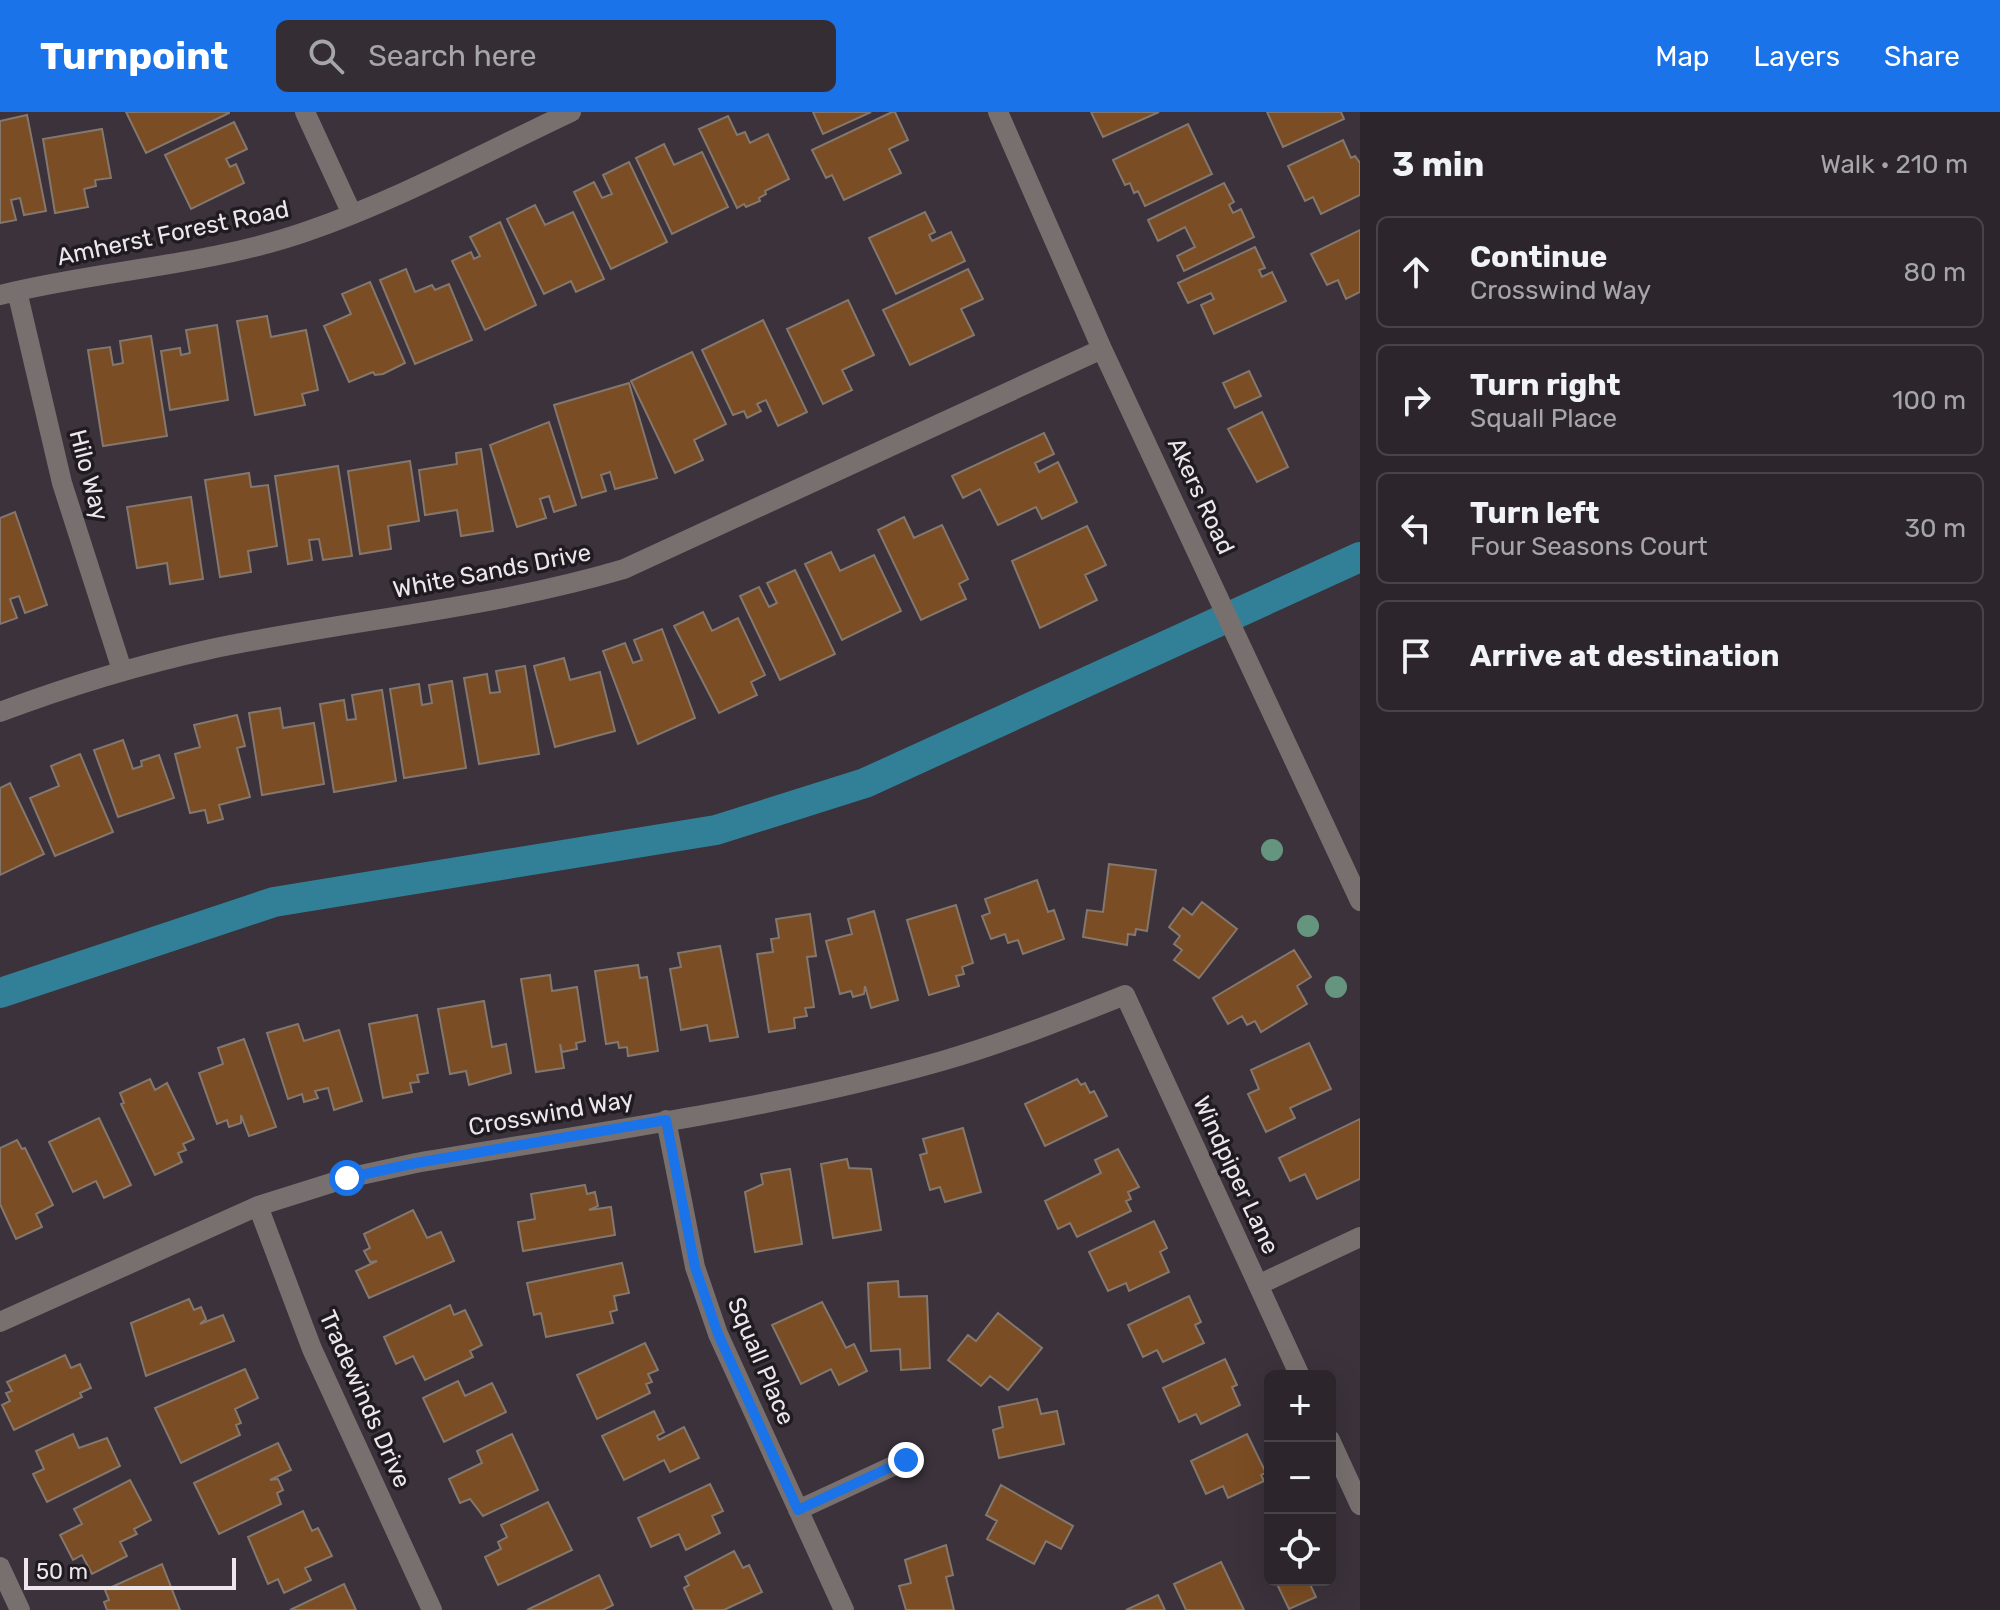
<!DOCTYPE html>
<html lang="en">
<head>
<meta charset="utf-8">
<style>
  :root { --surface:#2c262c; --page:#342e34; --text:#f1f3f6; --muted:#a6a5a9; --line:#484348; --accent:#1a73e8 }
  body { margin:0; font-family:Rubik,sans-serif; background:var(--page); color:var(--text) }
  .controls { position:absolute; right:24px; bottom:24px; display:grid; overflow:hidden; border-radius:12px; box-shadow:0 8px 32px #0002 }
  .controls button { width:72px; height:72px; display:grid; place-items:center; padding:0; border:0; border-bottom:2px solid var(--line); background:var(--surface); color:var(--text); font:40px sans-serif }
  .scale { position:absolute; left:24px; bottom:20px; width:212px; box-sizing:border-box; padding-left:8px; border:4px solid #ede7ed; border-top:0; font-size:22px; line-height:28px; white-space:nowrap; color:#ede7ed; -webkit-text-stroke:6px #1f1b20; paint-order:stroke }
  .stop { position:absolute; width:24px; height:24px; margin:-18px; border:6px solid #1a73e8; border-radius:50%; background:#fff }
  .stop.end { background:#1a73e8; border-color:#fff; box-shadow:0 2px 8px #0008 }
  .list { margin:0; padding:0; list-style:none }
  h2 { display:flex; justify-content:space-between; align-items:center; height:104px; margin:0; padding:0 32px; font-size:34px }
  h2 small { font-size:26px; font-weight:400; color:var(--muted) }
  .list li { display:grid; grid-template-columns:52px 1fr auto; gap:24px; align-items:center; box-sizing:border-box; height:112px; margin:0 16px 16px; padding:0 16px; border:2px solid var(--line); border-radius:12px }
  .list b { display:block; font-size:30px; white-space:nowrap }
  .list p { margin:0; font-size:26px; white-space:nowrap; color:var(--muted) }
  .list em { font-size:26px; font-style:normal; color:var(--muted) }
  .icon { flex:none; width:44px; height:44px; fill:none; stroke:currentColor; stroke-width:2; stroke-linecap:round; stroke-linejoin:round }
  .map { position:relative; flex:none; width:1360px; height:1498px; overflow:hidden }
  header { display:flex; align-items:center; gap:48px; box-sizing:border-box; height:112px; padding:0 40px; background:var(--accent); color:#fff }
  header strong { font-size:38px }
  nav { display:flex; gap:44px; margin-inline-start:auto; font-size:28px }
  .search { width:560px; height:72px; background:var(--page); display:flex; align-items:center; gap:20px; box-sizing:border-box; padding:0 28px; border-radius:12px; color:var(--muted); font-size:30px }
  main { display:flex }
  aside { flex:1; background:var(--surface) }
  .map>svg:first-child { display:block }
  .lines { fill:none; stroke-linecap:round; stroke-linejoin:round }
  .canal { stroke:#318097; stroke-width:30 }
  .building { fill:#7b4d24; stroke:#83776e; stroke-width:2 }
  .minor { stroke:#77706e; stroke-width:20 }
  .tree { fill:#65957f }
  .route { stroke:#1a73e8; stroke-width:10 }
  .labels { text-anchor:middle; stroke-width:7; stroke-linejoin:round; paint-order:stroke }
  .street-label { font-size:24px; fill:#ede7ed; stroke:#1f1b20 }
</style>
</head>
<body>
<header>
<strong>Turnpoint</strong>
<div class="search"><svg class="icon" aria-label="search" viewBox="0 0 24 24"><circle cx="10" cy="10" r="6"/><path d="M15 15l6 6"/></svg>Search here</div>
<nav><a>Map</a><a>Layers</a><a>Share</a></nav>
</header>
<main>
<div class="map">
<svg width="1360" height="1498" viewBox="0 0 1360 1498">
  <rect width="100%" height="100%" fill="#3b323b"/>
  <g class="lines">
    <path class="canal" d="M0 881 274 790 716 718 865 671 1360 445"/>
  </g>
  <path class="building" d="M126 0H229V1L146 41Z
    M813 0H871L823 22Z
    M892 0H895L908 28 889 37 901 61 844 88 832 63 826 66 812 38Z
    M1091 0H1159L1103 25Z
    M1267 0H1341L1344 7 1283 35Z
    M27 3 46 99 24 103 20 86 11 88 16 108 0 111V9Z
    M728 4 737 23 745 20 750 31 768 22 789 67 765 79 766 82 759 86 760 89 746 95 744 92 737 96 699 17Z
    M234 10 247 37 226 47 230 55 236 52 244 71 191 97 165 43Z
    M1188 12 1212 62 1145 94 1138 79 1134 81 1130 71 1125 73 1113 48Z
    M102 17 111 66 95 68 96 74 84 77 88 95 55 101 43 27Z
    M1343 28 1351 46 1355 44 1360 51V83L1321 102 1313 85 1305 89 1288 54Z
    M664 32 674 53 702 40 728 95 672 122 636 46Z
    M629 50 667 130 611 157 574 80 594 70 602 86 612 82 603 63Z
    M1224 71 1234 90 1229 93 1233 101 1241 97 1254 125 1184 159 1177 144 1195 135 1185 115 1158 129 1148 108Z
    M535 93 545 113 573 100 604 167 576 180 571 169 544 182 507 107Z
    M925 100 935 120 929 123 932 129 951 120 965 149 896 182 869 126Z
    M500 110 536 193 485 218 452 149 471 140 474 147 480 144 470 125Z
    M1360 118V180L1346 187 1338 168 1327 173 1311 142Z
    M1255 135 1265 156 1259 158 1262 165 1272 160 1286 189 1214 222 1201 193 1214 187 1211 181 1188 191 1178 171Z
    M406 157 415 180 432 173 435 178 449 172 472 228 415 252 380 168Z
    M968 157 983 187 961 197 974 223 910 253 883 198Z
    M370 170 405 251 383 262 375 263 373 260 349 270 324 214 351 202 342 182Z
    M848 188 874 243 842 258 852 278 823 292 787 217Z
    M267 204 271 225 306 218 318 278 302 282 305 293 255 303 237 209Z
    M763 208 807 300 778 314 766 288 757 292 761 299 747 306 744 299 733 303 702 238Z
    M217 213 228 288 170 298 161 239 180 236 181 243 190 241 186 218Z
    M151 224 167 324 103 334 88 238 110 235 113 253 123 251 120 229Z
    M692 240 726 312 694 328 703 348 675 361 631 269Z
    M1249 259 1261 284 1235 296 1223 271Z
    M629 271 657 366 615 377 610 360 601 363 606 379 582 386 554 293Z
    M1262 300 1288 355 1257 370 1228 317Z
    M549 310 576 393 554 400 549 384 540 387 546 406 517 415 490 333Z
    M1044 321 1054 342 1035 351 1039 360 1058 350 1077 390 1042 407 1036 395 998 413 980 377 963 386 952 364Z
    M481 337 493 419 461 424 457 398 425 403 419 358 457 352 456 341Z
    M410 349 419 409 388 414 391 437 360 442 348 359Z
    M338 354 352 444 323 448 319 427 309 428 312 448 288 452 275 364Z
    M249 361 251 375 268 373 277 434 248 439 251 460 220 465 205 368Z
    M191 385 203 467 170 472 167 451 137 456 127 395Z
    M15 400 47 493 25 501 19 484 10 487 17 506 0 512V406Z
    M904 405 914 426 942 413 968 467 959 472 966 487 921 508 878 418Z
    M1087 414 1106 453 1085 463 1097 488 1040 516 1012 449Z
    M831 440 840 459 874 443 901 499 842 528 805 452Z
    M795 458 835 542 780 568 740 484 759 475 769 495 777 491 767 471Z
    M703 500 712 519 738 506 765 563 751 570 757 583 719 601 674 514Z
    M662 517 695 606 638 632 603 539 625 531 633 551 642 548 634 528Z
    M564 546 570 568 600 560 615 619 555 635 534 554Z
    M525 554 539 642 479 652 464 566 487 562 490 581 500 580 496 559Z
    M452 569 466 656 404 666 390 577 419 572 422 593 432 591 429 573Z
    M382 578 396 669 334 680 320 592 344 588 347 608 356 607 352 583Z
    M280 596 283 616 314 611 324 672 262 683 249 601Z
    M237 603 245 634 237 636 250 685 219 693 223 707 208 711 205 698 190 701 175 642 200 635 194 613Z
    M123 628 133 657 142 654 141 649 159 643 174 686 118 705 94 638Z
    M80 642 113 720 55 744 30 686 59 674 51 654Z
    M10 671 44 742 0 763V676Z
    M1109 752 1156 758 1147 819 1136 817 1135 823 1128 822 1127 833 1083 825 1087 798 1103 800Z
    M1037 768 1048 800 1054 798 1064 827 1023 842 1018 828 1008 831 1005 822 991 827 982 804 990 801 985 787Z
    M1202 790 1237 817 1199 866 1174 848 1182 838 1174 832 1180 824 1169 815 1183 796 1192 803Z
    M956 793 973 851 962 855 964 862 956 864 959 874 929 883 907 808Z
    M874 799 898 888 871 896 865 874 864 882 853 885 851 879 840 882 826 829 852 822 848 807Z
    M810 802 816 844 807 845 814 895 805 896 807 904 794 906 795 916 769 920 757 842 773 840 771 827 779 826 776 807Z
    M720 834 738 925 710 929 707 913 681 918 670 857 681 855 678 841Z
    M1294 838 1311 865 1297 874 1307 892 1261 920 1255 909 1247 913 1242 904 1228 912 1213 886Z
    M638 853 640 866 647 865 658 939 628 944 627 935 619 936 618 930 606 932 595 859Z
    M550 863 552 879 577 875 585 929 576 931 577 937 562 940 560 932 564 956 536 960 521 867Z
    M484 889 492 935 506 932 511 961 469 973 466 959 450 962 438 897Z
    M417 903 428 961 417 963 419 970 410 971 412 980 383 986 369 912Z
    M298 912 304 929 339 918 362 989 334 998 328 976 315 979 318 986 304 990 302 982 288 987 267 921Z
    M244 927 276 1015 249 1024 241 1003V1011L229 1015 227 1008 217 1012 199 961 223 952 218 936Z
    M1309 931 1331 977 1290 996 1295 1006 1266 1020 1248 982 1259 977 1251 958Z
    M150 967 155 978 167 971 194 1027 183 1032 186 1038 178 1041 182 1050 155 1063 121 992 124 991 120 981Z
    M1077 967 1081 973 1085 971 1090 981 1094 979 1107 1004 1045 1034 1025 992Z
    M99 1006 131 1073 104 1086 96 1069 73 1080 49 1030Z
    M1360 1007V1067L1317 1087 1305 1062 1290 1069 1279 1046Z
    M963 1016 981 1080 945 1090 940 1075 930 1078 920 1043 927 1041 923 1027Z
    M17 1028 22 1037 25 1036 53 1093 36 1102 42 1115 16 1127 0 1092V1036Z
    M1118 1037 1139 1075 1128 1080 1131 1087 1126 1089 1131 1099 1077 1125 1070 1111 1058 1117 1045 1089 1101 1061 1095 1048Z
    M847 1047 849 1056 871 1057 881 1118 833 1126 821 1052Z
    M790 1057 802 1132 755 1140 745 1080 763 1072 761 1062Z
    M585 1073 587 1082 595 1080 598 1094 589 1098 611 1095 615 1123 523 1139 518 1110 535 1107 531 1082Z
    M413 1098 427 1126 441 1120 454 1149 369 1186 356 1159 377 1149 370 1150 364 1139 370 1136 364 1122Z
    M1154 1109 1167 1136 1160 1140 1169 1160 1129 1179 1126 1171 1108 1179 1089 1140Z
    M622 1151 629 1181 614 1184 617 1198 610 1200 613 1211 546 1225 541 1201 534 1203 527 1171Z
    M898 1169 899 1185 927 1184 930 1256 901 1258 900 1237 871 1239 868 1171Z
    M1189 1184 1201 1210 1195 1213 1204 1231 1163 1250 1157 1238 1143 1245 1128 1213Z
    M189 1187 194 1198 201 1195 206 1207 200 1212 223 1203 234 1229 146 1264 131 1211Z
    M822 1190 846 1236 854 1232 867 1259 839 1273 831 1257 801 1272 772 1213Z
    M450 1193 454 1203 465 1198 482 1233 470 1239 473 1245 425 1268 413 1244 396 1252 384 1225Z
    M998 1201 1042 1236 1008 1278 990 1264 981 1274 948 1248 968 1223 976 1229Z
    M645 1231 658 1258 648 1262 652 1270 646 1272 650 1281 597 1307 577 1263Z
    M65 1243 71 1256 80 1252 91 1276 80 1281 82 1285 14 1318 2 1293 10 1289 6 1281 12 1279 7 1270Z
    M1225 1247 1237 1273 1232 1275 1240 1293 1201 1312 1196 1302 1179 1310 1163 1276Z
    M245 1257 258 1286 235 1297 241 1311 236 1313 240 1323 181 1351 155 1296Z
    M458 1269 465 1284 492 1271 506 1300 444 1330 423 1286Z
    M1037 1287 1041 1302 1057 1299 1064 1332 999 1346 993 1318 1003 1315 999 1295Z
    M654 1299 664 1320 657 1324 659 1328 684 1315 699 1346 670 1360 664 1348 624 1368 602 1324Z
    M73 1322 79 1336 107 1326 120 1354 47 1390 33 1362 44 1357 36 1339Z
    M512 1322 538 1378 483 1404 470 1387 460 1391 449 1367 482 1351 477 1339Z
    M1247 1322 1266 1361 1261 1363 1264 1369 1228 1386 1223 1374 1206 1382 1191 1349Z
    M278 1331 291 1358 270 1368 278 1367 283 1378 277 1381 281 1392 219 1422 194 1371Z
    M130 1368 151 1408 134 1417 137 1422 120 1430 127 1444 92 1462 82 1443 73 1448 60 1423 82 1412 74 1397Z
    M710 1372 723 1399 712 1404 720 1421 686 1438 679 1422 651 1435 638 1406Z
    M1001 1373 1073 1414 1061 1437 1046 1429 1034 1452 987 1427 997 1409 986 1403Z
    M548 1390 572 1438 498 1473 485 1445 501 1437 498 1430 507 1425 501 1413Z
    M303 1399 312 1419 318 1416 332 1444 305 1456 311 1468 284 1481 278 1467 268 1472 248 1425Z
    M946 1433 953 1463 946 1465 954 1498H906L899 1474 911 1471 905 1448Z
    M734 1439 743 1456 749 1453 762 1480 724 1498H694L684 1476 689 1473 685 1465Z
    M1221 1450 1244 1498H1186L1174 1472Z
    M162 1452 180 1498H107L104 1490 109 1488 105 1478Z
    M599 1463 613 1493 603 1498H527Z
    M1275 1468H1308L1316 1485 1289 1497Z
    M344 1472 356 1498H290Z
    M1158 1483 1165 1498H1126Z"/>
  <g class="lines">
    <path class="minor" d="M305 0 352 102
      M998 0 1102 237 1360 789
      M17 179 62 371 122 558
      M0 183C100 158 206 154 305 120 396 89 484 41 571 0
      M0 600C69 574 138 553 211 537 348 508 489 497 624 457L1102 237
      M666 1008 695 1155 718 1222 844 1498
      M258 1094 312 1237 432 1498
      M1258 1173 1360 1125
      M0 1210 258 1094 347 1066 416 1051C591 1021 770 998 942 949 1004 931 1065 907 1125 883L1300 1264
      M1330 1328 1360 1393
      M798 1398 906 1348
      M0 1455 20 1498"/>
  </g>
  <g class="tree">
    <circle cx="1272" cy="738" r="11"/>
    <circle cx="1308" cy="814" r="11"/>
    <circle cx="1336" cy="875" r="11"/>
  </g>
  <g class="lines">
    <path class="route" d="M347 1066 416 1051 666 1008 695 1155 718 1222 798 1398 906 1348"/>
  </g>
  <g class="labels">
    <g class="street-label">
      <text transform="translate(173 121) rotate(-12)" y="8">Amherst Forest Road</text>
      <text transform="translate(89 363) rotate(75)" y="8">Hilo Way</text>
      <text transform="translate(1201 384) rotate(65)" y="8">Akers Road</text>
      <text transform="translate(492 459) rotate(-11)" y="8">White Sands Drive</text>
      <text transform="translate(551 1001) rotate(-10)" y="8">Crosswind Way</text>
      <text transform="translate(1236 1063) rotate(65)" y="8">Windpiper Lane</text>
      <text transform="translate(761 1249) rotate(67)" y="8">Squall Place</text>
      <text transform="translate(365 1287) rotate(66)" y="8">Tradewinds Drive</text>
    </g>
  </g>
</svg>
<div class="controls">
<button>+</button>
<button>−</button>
<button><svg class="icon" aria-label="locate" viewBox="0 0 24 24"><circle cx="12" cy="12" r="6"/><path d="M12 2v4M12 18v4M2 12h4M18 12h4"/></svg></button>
</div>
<div class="scale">50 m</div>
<div class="stop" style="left:347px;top:1066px"></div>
<div class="stop end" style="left:906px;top:1348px"></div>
</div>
<aside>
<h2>3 min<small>Walk · 210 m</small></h2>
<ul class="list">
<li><svg class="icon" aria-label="ahead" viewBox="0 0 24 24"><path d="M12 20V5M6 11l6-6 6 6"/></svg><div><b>Continue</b><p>Crosswind Way</p></div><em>80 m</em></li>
<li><svg class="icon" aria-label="right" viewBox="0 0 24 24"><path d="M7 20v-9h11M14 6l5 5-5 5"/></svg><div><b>Turn right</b><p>Squall Place</p></div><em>100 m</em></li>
<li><svg class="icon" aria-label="left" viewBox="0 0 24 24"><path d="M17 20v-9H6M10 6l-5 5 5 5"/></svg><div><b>Turn left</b><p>Four Seasons Court</p></div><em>30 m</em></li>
<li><svg class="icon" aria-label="arrive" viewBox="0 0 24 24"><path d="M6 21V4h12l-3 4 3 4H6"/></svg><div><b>Arrive at destination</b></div></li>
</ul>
</aside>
</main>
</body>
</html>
